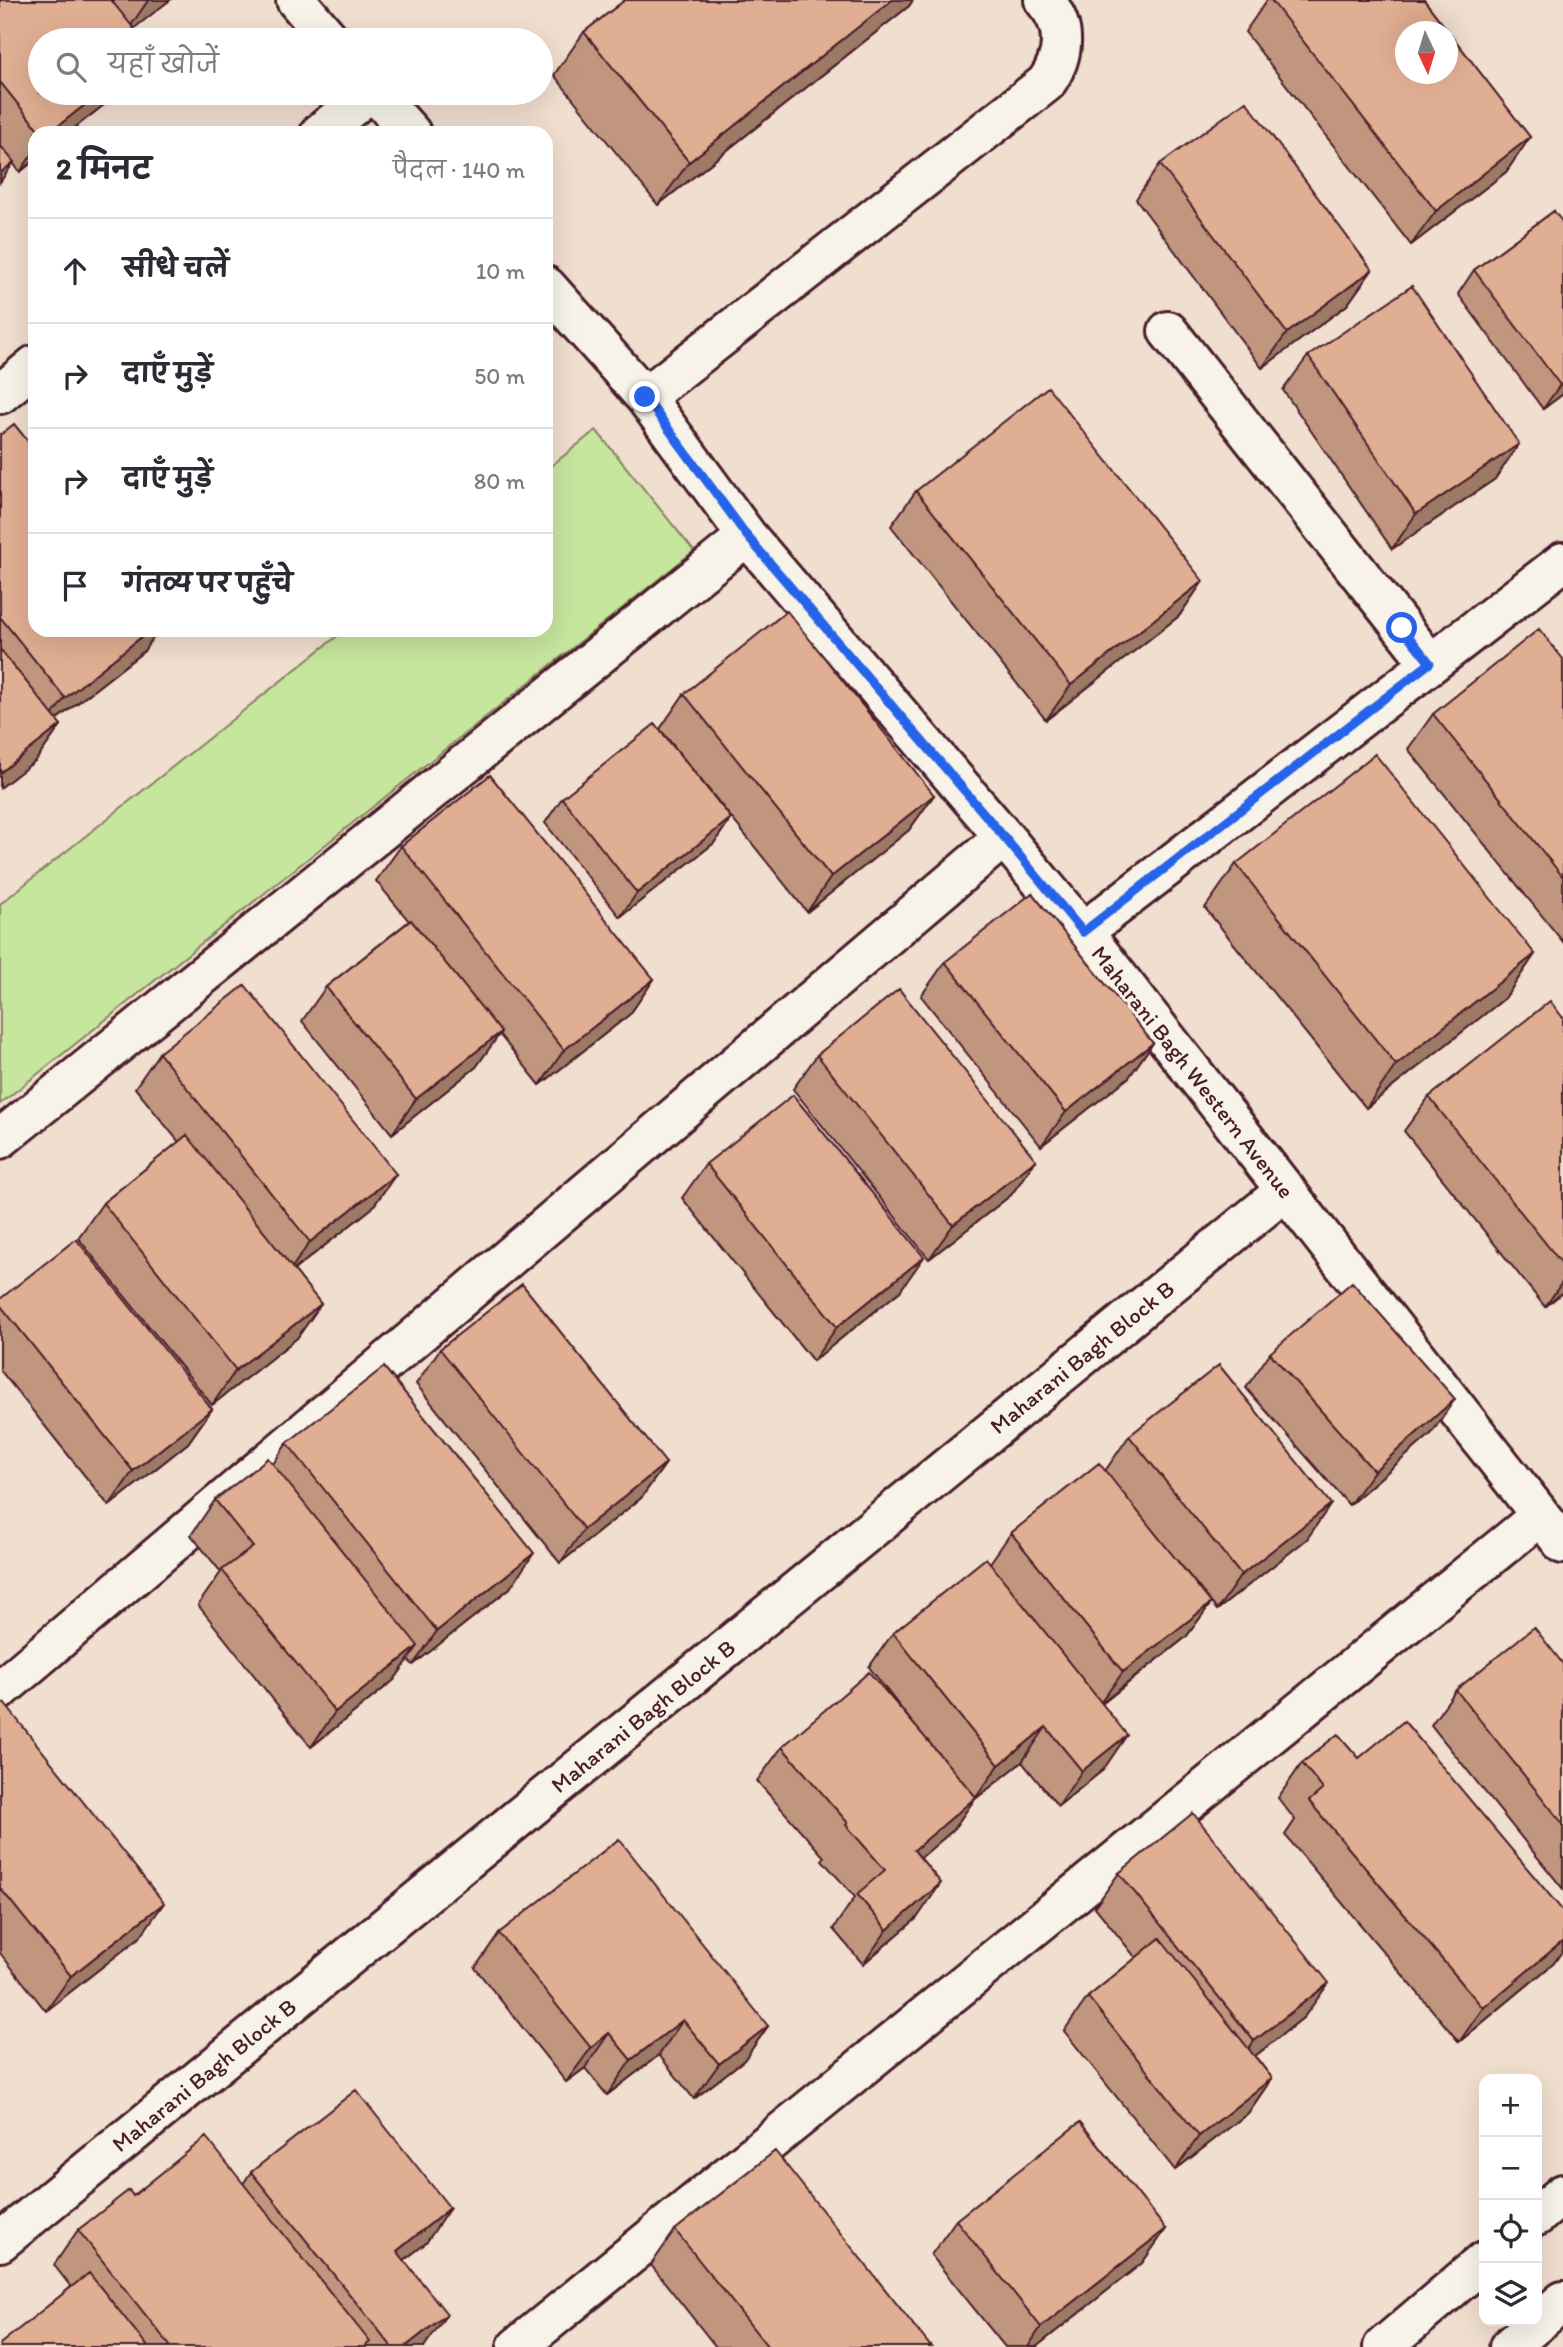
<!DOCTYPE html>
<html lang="hi">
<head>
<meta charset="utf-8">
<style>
  :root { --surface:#fff; --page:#f2f2f3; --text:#2b2b33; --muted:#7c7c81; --line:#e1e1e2 }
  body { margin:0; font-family:Itim,"Playpen Sans Deva",sans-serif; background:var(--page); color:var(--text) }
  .controls { position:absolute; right:21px; bottom:21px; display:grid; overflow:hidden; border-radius:14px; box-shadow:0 7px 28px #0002 }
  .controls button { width:63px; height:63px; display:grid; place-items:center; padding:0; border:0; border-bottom:2px solid var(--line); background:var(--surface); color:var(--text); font:35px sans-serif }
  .compass { position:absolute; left:1395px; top:21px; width:63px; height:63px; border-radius:50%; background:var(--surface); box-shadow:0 7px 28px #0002; rotate:176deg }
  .stop { position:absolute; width:21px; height:21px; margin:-16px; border:5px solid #2563eb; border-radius:50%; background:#fff }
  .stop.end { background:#2563eb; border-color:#fff; box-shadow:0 2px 7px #0008 }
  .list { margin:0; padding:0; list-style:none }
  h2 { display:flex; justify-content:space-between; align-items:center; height:91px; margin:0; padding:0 28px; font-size:30px }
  h2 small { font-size:23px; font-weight:400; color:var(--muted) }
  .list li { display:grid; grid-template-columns:46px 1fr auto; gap:21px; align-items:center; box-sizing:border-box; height:105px; padding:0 28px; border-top:2px solid var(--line) }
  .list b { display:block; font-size:26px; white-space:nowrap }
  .list em { font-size:23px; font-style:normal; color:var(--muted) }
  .icon { flex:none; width:38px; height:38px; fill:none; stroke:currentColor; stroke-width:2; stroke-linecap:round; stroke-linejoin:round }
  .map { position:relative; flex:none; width:1563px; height:2347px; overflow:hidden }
  .search { position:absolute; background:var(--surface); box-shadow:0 7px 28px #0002; left:28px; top:28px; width:525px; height:77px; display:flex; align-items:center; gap:18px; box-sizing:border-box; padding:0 24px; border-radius:38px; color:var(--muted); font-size:26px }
  .panel { position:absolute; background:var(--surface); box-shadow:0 7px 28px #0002; left:28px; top:126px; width:525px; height:511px; border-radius:21px }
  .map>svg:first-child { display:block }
  .green { fill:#c6e59d; stroke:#888264; stroke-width:2 }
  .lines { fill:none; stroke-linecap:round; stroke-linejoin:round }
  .minor-casing { stroke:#4a1f2b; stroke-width:44 }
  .major-casing { stroke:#4a1f2b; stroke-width:44 }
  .minor { stroke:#f7f3e8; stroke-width:38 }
  .major { stroke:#f7f3e8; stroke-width:38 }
  .wall { fill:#c1967e; stroke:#4a1f2b; stroke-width:2 }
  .shaded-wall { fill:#9d7a66; stroke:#4a1f2b; stroke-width:2 }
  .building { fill:#e0ae92; stroke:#4a1f2b; stroke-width:2; fill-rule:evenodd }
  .route { stroke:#2563eb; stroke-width:9 }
  .labels { text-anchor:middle; stroke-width:6; stroke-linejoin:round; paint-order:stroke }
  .street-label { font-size:23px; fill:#4a1f2b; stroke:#f7f3e8 }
</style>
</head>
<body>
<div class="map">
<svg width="1563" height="2347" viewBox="0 0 1563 2347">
  <rect width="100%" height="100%" fill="#f0dece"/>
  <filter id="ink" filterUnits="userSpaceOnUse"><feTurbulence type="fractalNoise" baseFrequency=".0143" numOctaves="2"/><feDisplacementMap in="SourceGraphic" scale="14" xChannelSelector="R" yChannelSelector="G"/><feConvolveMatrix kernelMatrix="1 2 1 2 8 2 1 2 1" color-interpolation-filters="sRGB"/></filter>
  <g filter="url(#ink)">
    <path class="green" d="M596 430 694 551 0 1104V904L345 630H546V470Z"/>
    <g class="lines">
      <g class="minor-casing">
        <path id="minor" d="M296 0 330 40
          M375 93 411 133
          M320 133 369 93
          M546 286 645 397 747 536 1004 837 1083 932 1563 1544
          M1168 331 1430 663
          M0 394 35 365
          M645 397 1046 83C1065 56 1068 26 1044 0
          M1083 932 1563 562
          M0 1139 747 536
          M0 1690 1004 837
          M1537 2216 1563 2194
          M0 2242 1286 1190
          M517 2347 1540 1516
          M1383 2347 1484 2261"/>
      </g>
      <g class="major-casing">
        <path id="major" d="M1509 2347 1563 2301"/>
      </g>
      <use href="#minor" class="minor"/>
      <use href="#major" class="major"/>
    </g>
    <path class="wall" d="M0 0H170L40 93H119L68 133H35V160L20 172 13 163 0 182Z
      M625 0H913L909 6 658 205 554 75 584 32Z
      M1267 0H1424L1530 137 1506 172 1411 245 1245 32Z
      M1160 164 1372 270 1347 305 1262 368 1136 199Z
      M1554 211 1563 394 1543 409 1458 294 1474 270Z
      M1308 356 1495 479 1392 549 1283 390Z
      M0 435 144 651 56 720 61 725 36 760 0 788Z
      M916 491 1203 581 1179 616 1046 720 891 526Z
      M1563 659V942L1408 749 1433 714Z
      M684 694 934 795 909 830 807 912 660 729Z
      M562 798 731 818 714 843 620 917 545 823Z
      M401 846 654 979 630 1014 540 1085 499 1034 476 1067 392 1134 302 1021 326 987 409 921 376 881Z
      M1236 864 1535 954 1505 998 1366 1108 1205 908Z
      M945 962 1153 1043 1129 1077 1041 1146 921 996Z
      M1563 1018V1292L1545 1307 1404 1131 1429 1097Z
      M159 1053 396 1174 372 1208 294 1270 321 1304 297 1338 212 1405 78 1238 103 1203 179 1142 135 1088Z
      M817 1055 1036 1160 1011 1195 929 1259 793 1089Z
      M706 1164 900 1291 813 1361 682 1198Z
      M0 1299 212 1409 188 1443 109 1506 0 1370Z
      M440 1349 666 1463 641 1498 560 1563 416 1384Z
      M1270 1353 1431 1434 1349 1505 1246 1388Z
      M1129 1436 1307 1539 1217 1610 1176 1559 1211 1603 1186 1637 1102 1704 1103 1770 1058 1806 1022 1762 974 1800 952 1831 920 1858 917 1918 863 1964 833 1929 855 1897 822 1860 824 1857 757 1781 782 1747 914 1725 869 1667 893 1633 990 1563 1011 1533 1105 1471Z
      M287 1443 510 1588 413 1665 408 1660 394 1680 311 1747 198 1605 221 1572 191 1535 215 1500 273 1464Z
      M1563 1664V1889L1431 1725 1456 1690Z
      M0 1705 140 1937 46 2011 0 1953Z
      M1359 1758 1554 1963 1459 2042 1285 1835 1295 1820 1278 1798 1302 1763Z
      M1119 1873 1304 2017 1255 2056 1272 2078 1248 2113 1175 2170 1064 2031 1088 1997 1136 1958 1095 1907Z
      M499 1933 768 2026 744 2060 694 2099 659 2055 607 2095 585 2068 566 2082 475 1968Z
      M251 2172 426 2243 404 2260 424 2347H0L71 2287 54 2265 78 2230 133 2196 243 2184Z
      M956 2220 1166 2229 1142 2263 1036 2347H1005L931 2255Z
      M675 2230 931 2347H716L651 2265Z"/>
    <path class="shaded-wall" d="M150 0H170L123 37 147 2Z
      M892 0H913L909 6 658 205 689 162Z
      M100 93H119L68 133H49Z
      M1530 137 1506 172 1411 245 1436 211Z
      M35 150V160L20 172Z
      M14 162 0 182V173Z
      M1372 270 1347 305 1262 368 1287 333Z
      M1563 383V394L1543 409 1560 385Z
      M1519 444 1495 479 1392 549 1416 514Z
      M1203 581 1179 616 1046 720 1071 685Z
      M150 630H158L144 651 40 732 65 698Z
      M61 725 36 760 0 788V773Z
      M934 795 909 830 807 912 831 877Z
      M731 818 714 843 620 917 637 893Z
      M1535 954 1505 998 1366 1108 1396 1065Z
      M654 979 630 1014 540 1085 564 1050Z
      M501 1032 476 1067 392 1134 416 1099Z
      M1153 1043 1129 1077 1041 1146 1066 1112Z
      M1036 1160 1011 1195 929 1259 953 1225Z
      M396 1174 372 1208 286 1276 310 1242Z
      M924 1257 900 1291 813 1361 837 1327Z
      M1563 1281V1292L1545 1307Z
      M321 1304 297 1338 212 1405 236 1370Z
      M1455 1399 1431 1434 1349 1505 1374 1471Z
      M212 1409 188 1443 109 1506 133 1471Z
      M666 1463 641 1498 560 1563 584 1529Z
      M1331 1504 1307 1539 1217 1610 1241 1575Z
      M534 1553 510 1588 413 1665 437 1631Z
      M1211 1603 1186 1637 1098 1706 1123 1672Z
      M418 1646 394 1680 311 1747 335 1712Z
      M1046 1727 1022 1762 974 1800 999 1765Z
      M1127 1735 1103 1770 1058 1806 1082 1771Z
      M976 1797 952 1831 889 1885 914 1850Z
      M941 1883 917 1918 863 1964 887 1930Z
      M164 1903 140 1937 46 2011 71 1976Z
      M1563 1941V1950L1554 1963 1459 2042 1483 2008Z
      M1329 1983 1304 2017 1230 2076 1254 2041Z
      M683 2020 659 2055 607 2095 631 2060Z
      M768 2026 744 2060 694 2099 719 2064Z
      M609 2033 585 2068 566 2082 591 2048Z
      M1272 2078 1248 2113 1175 2170 1199 2136Z
      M450 2208 426 2243 372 2285 397 2251Z
      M1166 2229 1142 2263 1036 2347H1028L1041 2327Z
      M447 2314 424 2347H405Z"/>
    <path class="building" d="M0 0H111L143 40H40V93H100L49 133H41L0 82Z
      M625 0H892L689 162 584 32Z
      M1271 0H1424L1530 137 1436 211ZM1405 32H1447V74H1405Z
      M1246 101 1372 270 1287 333 1160 164Z
      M0 145 14 162 0 173Z
      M1554 211 1563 223V383L1560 385 1474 270Z
      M1412 286 1519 444 1416 514 1308 356Z
      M1048 387 1203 581 1071 685 916 491Z
      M14 424 35 450V630H150L65 698 0 617V435Z
      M787 611 934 795 831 877 684 694Z
      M1539 629 1563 659V877L1433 714Z
      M0 649 61 725 0 773Z
      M655 724 731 818 637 893 562 798Z
      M1375 754 1535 954 1396 1065 1236 864Z
      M490 775 654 979 564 1050 401 846Z
      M1032 893 1153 1043 1066 1112 945 962Z
      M411 920 501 1032 416 1099 326 987Z
      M245 985 396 1174 310 1242 159 1053Z
      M899 989 1036 1160 953 1225 817 1055Z
      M1550 1001 1563 1018V1265L1429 1097Z
      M793 1095 924 1257 837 1327 706 1164Z
      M187 1135 321 1304 236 1370 103 1203Z
      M76 1239 212 1409 133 1471 0 1305V1299Z
      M1352 1282 1455 1399 1374 1471 1270 1353Z
      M522 1284 666 1463 584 1529 440 1349Z
      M1219 1365 1331 1504 1241 1575 1129 1436Z
      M384 1367 534 1553 437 1631 287 1443Z
      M268 1458 418 1646 335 1712 222 1570 253 1547 215 1500Z
      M1099 1463 1211 1603 1123 1672 1011 1533Z
      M986 1558 1127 1735 1082 1771 1046 1727 999 1765 893 1633Z
      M1534 1627 1563 1664V1824L1456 1690Z
      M869 1672 976 1797 914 1850 941 1883 887 1930 857 1894 885 1870 846 1825 848 1823 782 1747Z
      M4 1703 164 1903 71 1976 0 1888V1705Z
      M1404 1721 1563 1911V1941L1483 2008 1309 1801 1323 1789 1302 1763 1338 1734 1359 1758Z
      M1193 1813 1329 1983 1254 2041 1119 1873Z
      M619 1839 768 2026 719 2064 683 2020 631 2060 609 2033 591 2048 499 1933Z
      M1160 1938 1272 2078 1199 2136 1088 1997Z
      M356 2090 450 2208 397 2251 447 2314 405 2347H392L251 2172Z
      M1080 2122 1166 2229 1041 2327 956 2220Z
      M206 2137 370 2342 364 2347H171L78 2230 129 2190 133 2196Z
      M775 2151 931 2347H768L675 2230Z
      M89 2273 148 2347H0V2344Z"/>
  </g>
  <g class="lines" filter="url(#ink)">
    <path class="route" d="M645 397 747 536 1004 837 1083 932 1430 663 1402 628"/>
  </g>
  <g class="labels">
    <g class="street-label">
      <text transform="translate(1193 1072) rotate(52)" y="8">Maharani Bagh Western Avenue</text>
      <text transform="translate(1082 1357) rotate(-39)" y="8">Maharani Bagh Block B</text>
      <text transform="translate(643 1716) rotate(-39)" y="8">Maharani Bagh Block B</text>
      <text transform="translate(204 2075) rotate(-39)" y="8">Maharani Bagh Block B</text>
    </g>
  </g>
</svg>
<div class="controls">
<button>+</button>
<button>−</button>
<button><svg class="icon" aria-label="locate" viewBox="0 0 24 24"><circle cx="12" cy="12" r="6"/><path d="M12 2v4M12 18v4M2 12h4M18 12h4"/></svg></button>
<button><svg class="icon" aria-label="layers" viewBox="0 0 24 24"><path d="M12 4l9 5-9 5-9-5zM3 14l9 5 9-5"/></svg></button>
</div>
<svg class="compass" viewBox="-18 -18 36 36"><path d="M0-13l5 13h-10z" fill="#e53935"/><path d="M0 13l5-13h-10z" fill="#7c7c81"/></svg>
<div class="stop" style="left:1402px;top:628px"></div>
<div class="stop end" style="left:645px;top:397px"></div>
<div class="search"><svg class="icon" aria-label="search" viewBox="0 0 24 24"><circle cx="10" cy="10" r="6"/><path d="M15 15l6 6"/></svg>यहाँ खोजें</div>
<section class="panel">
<h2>2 मिनट<small>पैदल · 140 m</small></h2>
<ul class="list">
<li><svg class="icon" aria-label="ahead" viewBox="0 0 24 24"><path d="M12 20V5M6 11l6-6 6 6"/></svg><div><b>सीधे चलें</b></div><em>10 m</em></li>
<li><svg class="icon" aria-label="right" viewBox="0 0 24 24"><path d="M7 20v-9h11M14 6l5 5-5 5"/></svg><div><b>दाएँ मुड़ें</b></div><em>50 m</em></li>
<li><svg class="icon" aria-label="right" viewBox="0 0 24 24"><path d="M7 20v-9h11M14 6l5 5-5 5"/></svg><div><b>दाएँ मुड़ें</b></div><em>80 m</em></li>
<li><svg class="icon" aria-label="arrive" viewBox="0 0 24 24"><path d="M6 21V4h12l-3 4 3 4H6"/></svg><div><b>गंतव्य पर पहुँचे</b></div></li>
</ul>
</section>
</div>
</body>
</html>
